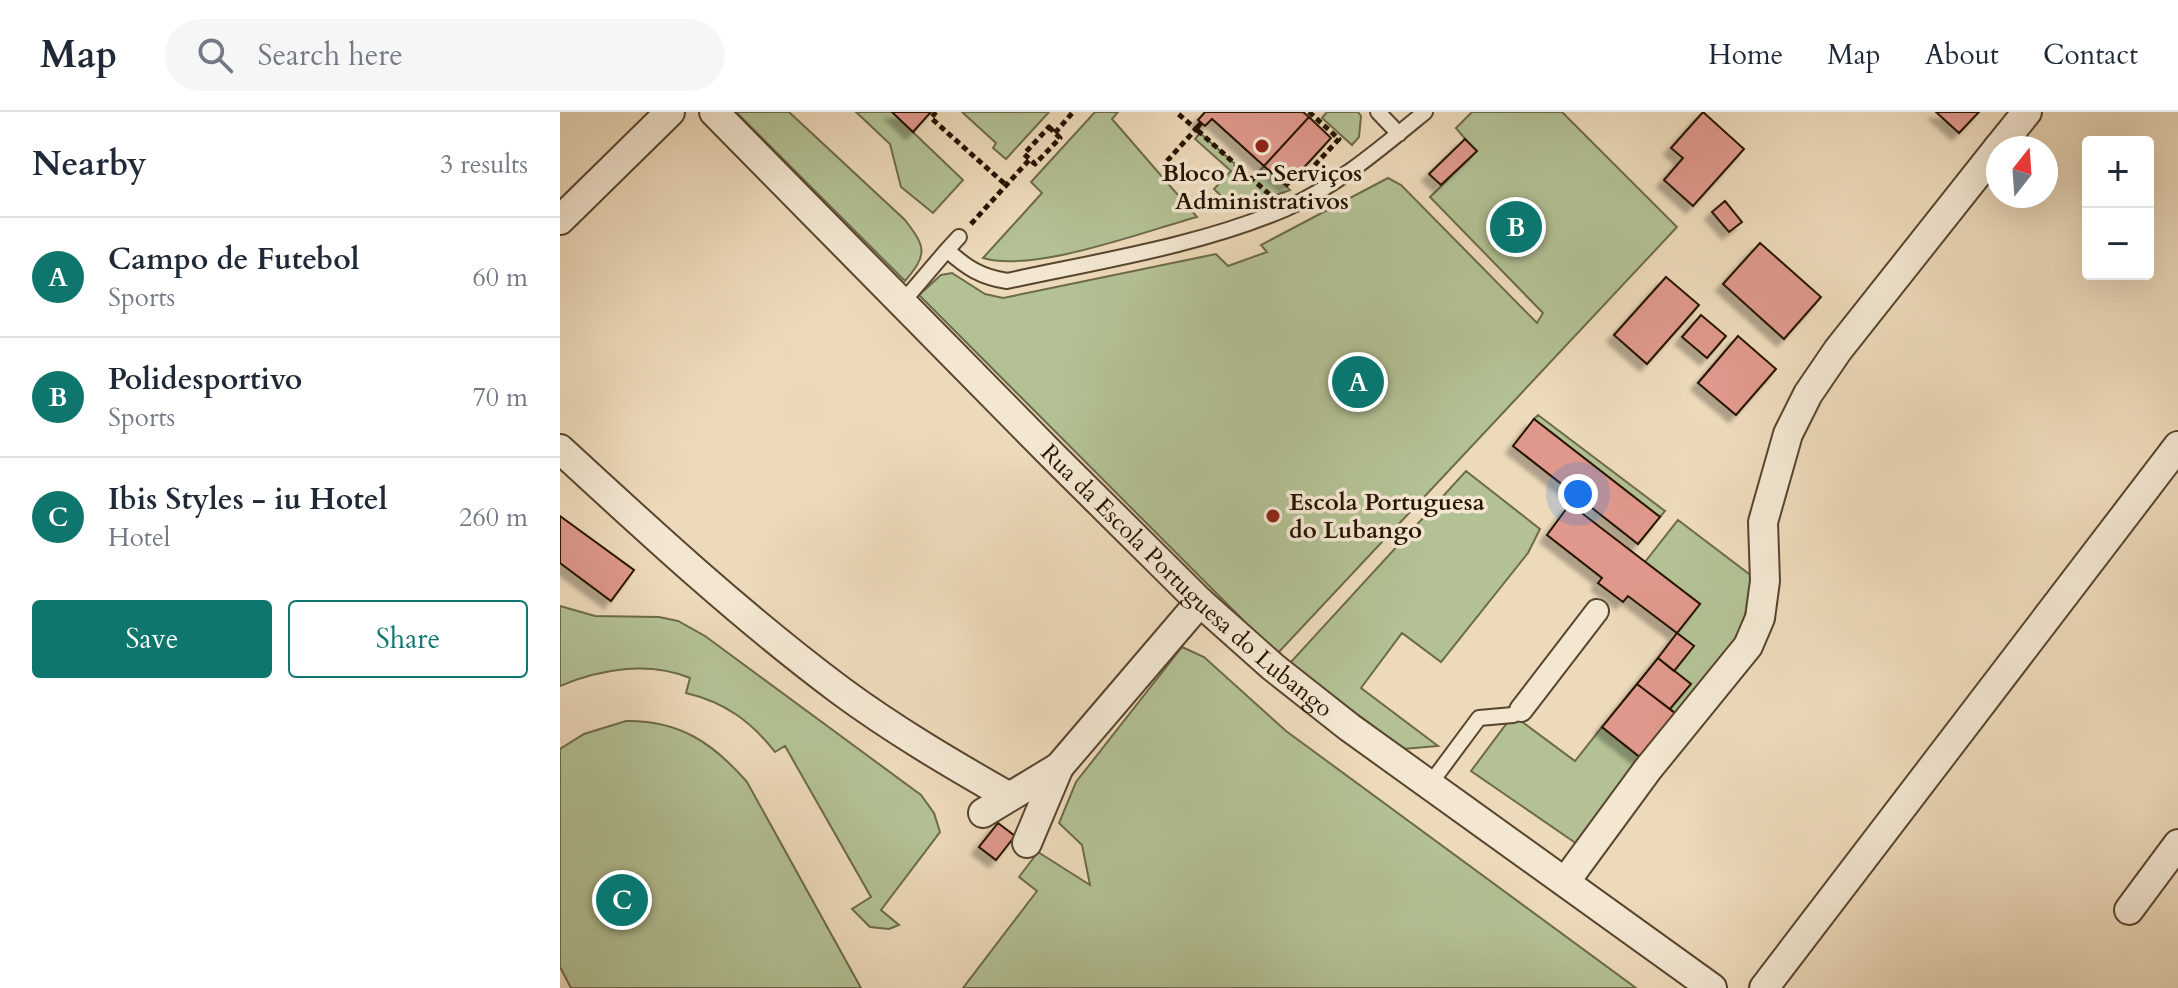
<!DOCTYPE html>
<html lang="en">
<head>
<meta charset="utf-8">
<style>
  :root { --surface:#fff; --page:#f6f6f7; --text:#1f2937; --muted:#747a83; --line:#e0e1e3; --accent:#0f766e }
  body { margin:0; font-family:Cardo,serif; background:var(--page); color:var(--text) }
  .controls { position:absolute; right:24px; top:24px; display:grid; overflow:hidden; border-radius:8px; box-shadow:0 8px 32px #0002 }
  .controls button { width:72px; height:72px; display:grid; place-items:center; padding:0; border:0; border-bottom:2px solid var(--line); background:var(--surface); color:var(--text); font:40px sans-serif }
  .compass { position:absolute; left:1426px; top:24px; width:72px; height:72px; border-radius:50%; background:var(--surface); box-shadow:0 8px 32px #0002; rotate:17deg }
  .you { position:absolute; left:1018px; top:382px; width:28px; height:28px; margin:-20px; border:6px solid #fff; border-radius:50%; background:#1a73e8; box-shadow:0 0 0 12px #1a73e833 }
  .badge { display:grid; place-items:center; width:52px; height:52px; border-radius:50%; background:var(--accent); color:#fff; font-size:26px; font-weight:700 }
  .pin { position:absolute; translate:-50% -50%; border:4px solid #fff; box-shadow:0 2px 8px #0006 }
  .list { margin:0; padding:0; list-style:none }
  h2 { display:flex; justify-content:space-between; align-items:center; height:104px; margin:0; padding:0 32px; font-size:34px }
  h2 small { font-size:26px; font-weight:400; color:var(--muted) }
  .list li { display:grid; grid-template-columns:52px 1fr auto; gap:24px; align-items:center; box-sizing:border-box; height:120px; padding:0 32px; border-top:2px solid var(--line) }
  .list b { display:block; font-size:30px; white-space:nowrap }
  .list p { margin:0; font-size:26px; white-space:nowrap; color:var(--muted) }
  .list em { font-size:26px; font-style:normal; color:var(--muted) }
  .actions { display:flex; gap:16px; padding:24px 32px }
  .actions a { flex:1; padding:18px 0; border:2px solid var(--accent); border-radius:8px; text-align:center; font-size:28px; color:var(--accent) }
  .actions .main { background:var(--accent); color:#fff }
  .icon { flex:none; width:44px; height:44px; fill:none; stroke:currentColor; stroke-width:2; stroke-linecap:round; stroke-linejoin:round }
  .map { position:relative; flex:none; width:1618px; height:876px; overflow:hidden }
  header { display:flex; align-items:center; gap:48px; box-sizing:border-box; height:112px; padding:0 40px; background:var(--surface); border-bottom:2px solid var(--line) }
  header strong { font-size:38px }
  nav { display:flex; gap:44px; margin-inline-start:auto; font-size:28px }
  .search { width:560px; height:72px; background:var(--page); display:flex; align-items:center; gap:20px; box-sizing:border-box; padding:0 28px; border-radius:44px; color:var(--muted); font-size:30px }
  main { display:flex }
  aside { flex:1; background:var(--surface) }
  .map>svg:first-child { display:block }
  .green { fill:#b3c194; stroke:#6c6a4a; stroke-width:2 }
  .building { fill:#df988b; stroke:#261300; stroke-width:2; filter:url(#shadow) }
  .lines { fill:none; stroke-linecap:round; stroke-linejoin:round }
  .service-casing { stroke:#58452e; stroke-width:18 }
  .pedestrian-casing { stroke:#58452e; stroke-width:26 }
  .minor-casing { stroke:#58452e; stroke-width:32 }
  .path { stroke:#261300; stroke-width:5; stroke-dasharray:6 4; stroke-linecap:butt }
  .service { stroke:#f3e7d2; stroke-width:14 }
  .pedestrian { stroke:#f3e7d2; stroke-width:22 }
  .minor { stroke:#f3e7d2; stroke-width:28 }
  .poi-dot { fill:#8f2418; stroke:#f3e7d2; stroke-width:3 }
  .labels { text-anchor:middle; stroke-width:7; stroke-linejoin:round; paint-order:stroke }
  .poi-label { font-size:24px; font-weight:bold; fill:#261300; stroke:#f3e7d2 }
  .street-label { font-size:24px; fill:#261300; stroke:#f3e7d2 }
</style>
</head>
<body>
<header>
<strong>Map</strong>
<div class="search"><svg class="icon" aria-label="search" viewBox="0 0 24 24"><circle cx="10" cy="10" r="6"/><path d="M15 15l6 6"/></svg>Search here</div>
<nav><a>Home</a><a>Map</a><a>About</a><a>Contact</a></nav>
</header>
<main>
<aside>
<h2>Nearby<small>3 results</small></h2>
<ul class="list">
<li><span class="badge">A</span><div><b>Campo de Futebol</b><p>Sports</p></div><em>60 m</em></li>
<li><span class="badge">B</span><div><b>Polidesportivo</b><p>Sports</p></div><em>70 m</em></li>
<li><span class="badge">C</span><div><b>Ibis Styles - iu Hotel</b><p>Hotel</p></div><em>260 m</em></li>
</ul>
<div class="actions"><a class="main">Save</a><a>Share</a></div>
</aside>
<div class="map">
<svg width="1618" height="876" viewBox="0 0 1618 876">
  <defs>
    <filter id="shadow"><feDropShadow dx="-7" dy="7" stdDeviation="2" flood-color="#0004"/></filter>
  </defs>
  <rect width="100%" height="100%" fill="#eddaba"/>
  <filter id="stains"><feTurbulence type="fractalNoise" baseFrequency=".0025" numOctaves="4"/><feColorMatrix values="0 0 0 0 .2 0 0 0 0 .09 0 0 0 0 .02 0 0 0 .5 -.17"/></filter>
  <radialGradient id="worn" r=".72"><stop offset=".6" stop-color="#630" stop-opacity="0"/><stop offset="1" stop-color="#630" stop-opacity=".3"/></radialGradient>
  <path class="green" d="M176 0H229L345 108C366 135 368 142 345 169Z
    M296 0H332L403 68 373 101 341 75 330 32Z
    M402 0H489L446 47 433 36 436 31Z
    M535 0H558L552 7 637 105C582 120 475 161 423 146L482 81 471 70Z
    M767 0H798L801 4 799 25 792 33 762 6Z
    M912 0H1002L1117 115 717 542 359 183 381 163 392 161 425 182 443 186 656 142 668 154 707 140 701 133 828 66 841 73 977 211 983 201 870 85 916 40 896 16Z
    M640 21 692 67 704 54 730 78 675 98 654 77 671 59 635 27Z
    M978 303 1105 399 1100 405 974 307Z
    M906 359 980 417 968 441 881 550 842 521 801 576 878 634 843 637 730 551Z
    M1118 408 1193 465 1180 528 1017 732 911 659 953 603 1015 649 1042 615 1081 646 1116 601 1110 597 1130 572 1114 559 1133 534 1117 521 1140 492 1085 450Z
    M0 494 35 504 99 505 118 509 145 524 361 683 374 701 380 720 321 798 339 813 329 817 310 815 292 797 311 785 225 634 215 640C191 609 164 590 126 581L130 566C88 549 40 557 0 574Z
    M622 535 644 545 726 619 1076 876H403L477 779 459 765 478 740 530 773 522 733 499 711 516 670Z
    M66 609C119 608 153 631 187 670L301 876H11L0 855V637L24 622Z"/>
  <path class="building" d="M332 0H371L353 20Z
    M645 0H743L749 5 704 54 652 7 645 14 638 8Z
    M1143 0 1184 37 1133 94 1104 68 1123 46 1111 36Z
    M1376 0H1419L1399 21Z
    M749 5 771 26 727 74 704 54Z
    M905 27 917 39 881 73 869 62Z
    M1165 89 1182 110 1169 120 1152 100Z
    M1200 131 1261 185 1224 227 1163 172Z
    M1106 165 1139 193 1087 252 1054 223Z
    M1141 203 1166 224 1147 246 1122 225Z
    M1178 224 1216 257 1176 303 1138 271Z
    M974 307 1100 405 1078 432 953 334Z
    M1010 392 1140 492 1117 521 1068 484 1063 490 1038 471 1042 466 987 423Z
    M0 404 74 458 51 489 0 451Z
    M1117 521 1134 534 1114 559 1098 546Z
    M1098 546 1131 572 1110 597 1077 572Z
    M1077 572 1116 602 1081 646 1042 615Z
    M438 711 455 724 436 748 419 735Z"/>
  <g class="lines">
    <g class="service-casing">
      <path id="service" d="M818 0 839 22
        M399 125 387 138C407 156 421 165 447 169 539 149 638 134 725 97 777 74 821 36 865 0
        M341 192 387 138
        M870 672 919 606 953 603 961 598"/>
    </g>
    <g class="pedestrian-casing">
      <path id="pedestrian" d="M961 598 1037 499"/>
    </g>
    <g class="minor-casing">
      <g id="minor">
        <path id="s1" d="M154 0 493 344 640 490 713 555 789 615 1152 876"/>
        <path d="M1438 36 1467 0"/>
        <path d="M0 108 110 0"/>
        <path d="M0 337C91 421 182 505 281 579 334 618 390 651 446 683"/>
        <path d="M423 701 499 655 640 490"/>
        <path d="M467 731 499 655"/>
        <path d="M1005 770 1088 657 1188 534 1200 506 1205 469 1203 410 1228 322 1248 282 1278 238 1438 36"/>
        <path d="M1569 798 1618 732"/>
        <path d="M1204 876 1618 334"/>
      </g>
    </g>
    <path class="path" d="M376 0 371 6 446 73
      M749 0 779 27 754 54
      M641 11 636 17 709 82
      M489 15 500 26 475 52 464 42Z
      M495 21 513 0
      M607 49 636 17 616 0
      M411 112 470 47"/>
    <use href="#service" class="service"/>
    <use href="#pedestrian" class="pedestrian"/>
    <use href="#minor" class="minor"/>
  </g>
  <g class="poi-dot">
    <circle cx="702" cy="34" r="8"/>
    <circle cx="713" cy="404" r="8"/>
  </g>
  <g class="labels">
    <g class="poi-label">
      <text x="702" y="69">Bloco A - Serviços<tspan x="702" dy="28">Administrativos</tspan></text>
      <text x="729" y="398" text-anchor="start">Escola Portuguesa<tspan x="729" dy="28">do Lubango</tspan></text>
    </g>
    <g class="street-label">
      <text dy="8" stroke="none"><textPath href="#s1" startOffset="666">Rua da Escola Portuguesa do Lubango</textPath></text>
    </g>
  </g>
  <rect width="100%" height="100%" filter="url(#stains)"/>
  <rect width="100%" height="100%" fill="url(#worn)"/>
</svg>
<div class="controls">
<button>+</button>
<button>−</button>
</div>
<svg class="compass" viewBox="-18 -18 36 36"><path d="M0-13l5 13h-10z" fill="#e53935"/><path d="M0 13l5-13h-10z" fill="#747a83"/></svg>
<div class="you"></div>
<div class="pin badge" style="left:798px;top:270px">A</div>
<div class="pin badge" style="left:956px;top:115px">B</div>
<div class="pin badge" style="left:62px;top:788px">C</div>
</div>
</main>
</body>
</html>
